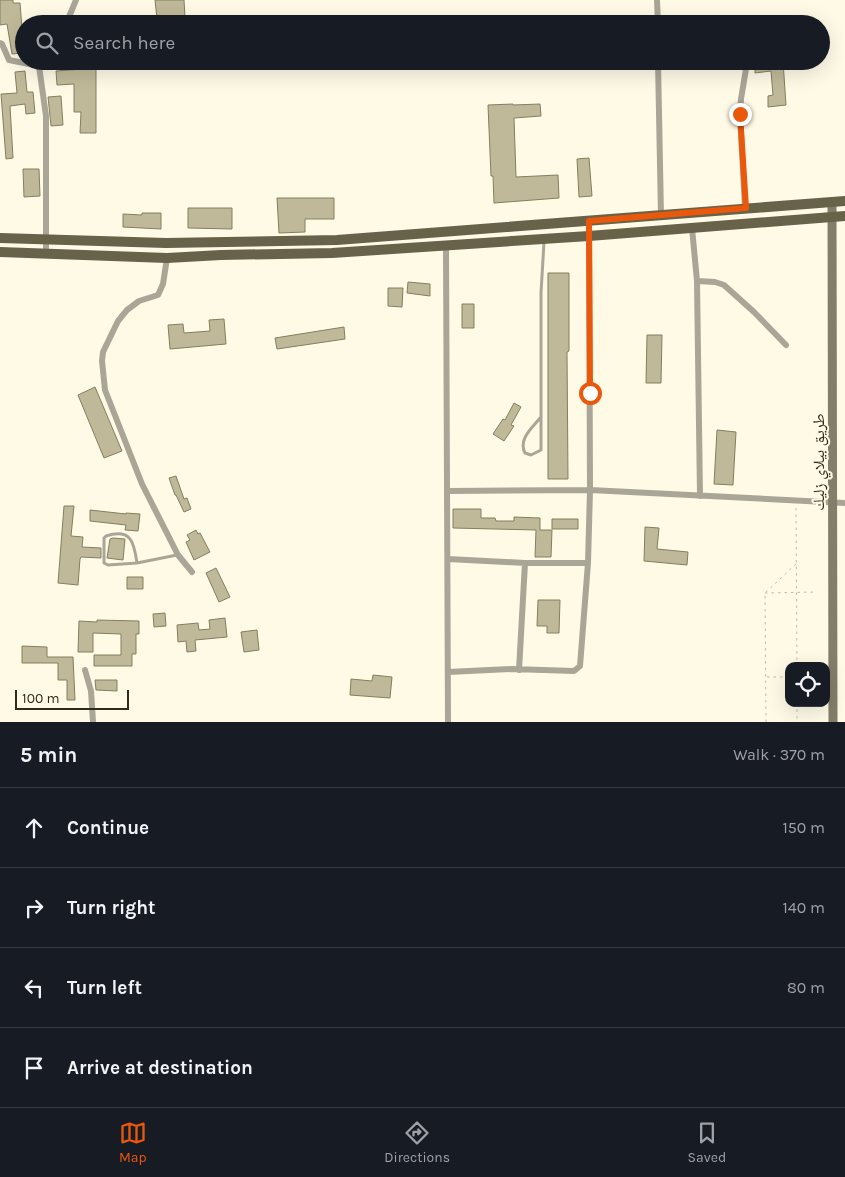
<!DOCTYPE html>
<html lang="en">
<head>
<meta charset="utf-8">
<style>
  :root { --surface:#171b24; --page:#242831; --text:#f1f3f6; --muted:#9ea1a6; --line:#363941; --accent:#ea580c }
  body { margin:0; font-family:Karla,"Noto Naskh Arabic",sans-serif; background:var(--page); color:var(--text) }
  .controls { position:absolute; right:15px; bottom:15px; display:grid; overflow:hidden; border-radius:10px; box-shadow:0 5px 20px #0002 }
  .controls button { width:45px; height:45px; display:grid; place-items:center; padding:0; border:0; border-bottom:1px solid var(--line); background:var(--surface); color:var(--text); font:25px sans-serif }
  .scale { position:absolute; left:15px; bottom:12px; width:114px; box-sizing:border-box; padding-left:5px; border:2px solid #2d2a1e; border-top:0; font-size:14px; line-height:18px; white-space:nowrap; color:#2d2a1e; -webkit-text-stroke:4px #fefae6; paint-order:stroke }
  .stop { position:absolute; width:15px; height:15px; margin:-11px; border:4px solid #ea580c; border-radius:50%; background:#fff }
  .stop.end { background:#ea580c; border-color:#fff; box-shadow:0 1px 5px #0008 }
  .list { margin:0; padding:0; list-style:none }
  h2 { display:flex; justify-content:space-between; align-items:center; height:65px; margin:0; padding:0 20px; font-size:21px }
  h2 small { font-size:16px; font-weight:400; color:var(--muted) }
  .list li { display:grid; grid-template-columns:32px 1fr auto; gap:15px; align-items:center; box-sizing:border-box; height:80px; padding:0 20px; border-top:1px solid var(--line) }
  .list b { display:block; font-size:19px; white-space:nowrap }
  .list em { font-size:16px; font-style:normal; color:var(--muted) }
  .icon { flex:none; width:28px; height:28px; fill:none; stroke:currentColor; stroke-width:2; stroke-linecap:round; stroke-linejoin:round }
  .map { position:relative; flex:none; width:845px; height:722px; overflow:hidden }
  .search { position:absolute; background:var(--surface); box-shadow:0 5px 20px #0002; left:15px; right:15px; top:15px; height:55px; display:flex; align-items:center; gap:12px; box-sizing:border-box; padding:0 18px; border-radius:28px; color:var(--muted); font-size:19px }
  .sheet { height:385px; background:var(--surface) }
  nav { display:flex; justify-content:space-around; align-items:center; box-sizing:border-box; height:70px; border-top:1px solid var(--line); background:var(--surface); font-size:14px; color:var(--muted) }
  nav a { display:grid; justify-items:center; gap:2px }
  nav .on { color:var(--accent) }
  .map>svg:first-child { display:block }
  .building { fill:#c0b999; stroke:#847e5f }
  .lines { fill:none; stroke-linecap:round; stroke-linejoin:round }
  .path { stroke:#bebba9; stroke-width:1; stroke-dasharray:2.5 4; stroke-linecap:butt }
  .lane { stroke:#a9a698; stroke-width:3 }
  .street { stroke:#a9a698; stroke-width:6 }
  .secondary { stroke:#827e6a; stroke-width:9 }
  .primary { stroke:#676249; stroke-width:10 }
  .route { stroke:#ea580c; stroke-width:6 }
  .labels { text-anchor:middle; stroke-width:4; stroke-linejoin:round; paint-order:stroke }
  .street-label { font-size:16px; fill:#2d2a1e; stroke:#fefae6 }
</style>
</head>
<body>
<div class="map">
<svg width="845" height="722" viewBox="0 0 845 722">
  <rect width="100%" height="100%" fill="#fefae6"/>
  <path class="building" d="M0 0H13V3H20L24 53 12 54 7 24 0 25Z
    M155 0H184L185 17 157 19Z
    M783 61 786 105 768 107V96L773 95 771 71 755 73V62Z
    M96 68V133H80L81 112H74V84L57 85 56 71Z
    M25 71 27 92H33L35 113 26 114 25 104 10 106 13 158 6 159 1 94 17 93 15 72Z
    M61 96 63 125 51 126 48 97Z
    M513 104V105L540 104 541 116 514 118 516 177 558 175 559 198 494 203 493 176H491L488 105Z
    M589 158 592 196 579 197 577 159Z
    M23 169H39L40 196 24 197Z
    M277 198H334V219H305V232L279 233Z
    M188 208H232V229L188 228Z
    M142 213H161V229L123 227V214L142 215Z
    M548 273H569V351L567 352 568 479H548Z
    M408 282 430 284V296L407 293Z
    M388 288H403L402 307 388 306Z
    M462 304H474V328H462Z
    M224 319 226 344 170 349 168 325 183 324 184 333 210 331 209 320Z
    M344 327 345 339 277 349 275 338Z
    M647 335H662L661 383H646Z
    M95 387 122 451 104 458 78 395Z
    M514 403 521 407 511 425 514 426 504 441 493 434 503 419 505 420Z
    M717 430 736 432 733 485 714 484Z
    M176 476 184 499 187 498 191 509 184 512 176 495H175L169 478Z
    M64 506H74L71 536 83 537 82 547 101 548V558L81 557 80 559 78 585 58 583Z
    M453 509H481V518H495L496 521H514V517L540 518V530H552L551 557H535L536 530 453 528Z
    M90 510 126 514V513L140 514 138 531 125 530 126 525 90 521Z
    M552 519H578V529H552Z
    M645 527 659 528 657 549 688 552 687 565 644 561Z
    M196 530 198 534 200 533 210 552 194 560 186 542 190 540 187 535Z
    M113 538 125 539 123 560 107 558 110 539Z
    M216 568 230 597 219 602 206 573Z
    M127 577H143V589H127Z
    M538 600H560L559 633H547V626H537Z
    M165 613 166 626 154 627 153 614Z
    M225 618 227 637 195 640 196 651 187 652 186 641 178 642 177 625 198 623 199 630 210 629 209 620Z
    M97 620 139 621V634H136V654H132V666H94V655H121V634L93 633V652H78L79 621 97 622Z
    M257 630 259 650 244 652 241 632Z
    M22 646 47 647V657H73L75 700H67V680H58V663H22Z
    M373 675 392 677 390 698 350 695 351 679 372 681Z
    M95 680H117V691L96 690Z"/>
  <g class="lines">
    <path class="path" d="M796 508 797 666
      M765 593 817 592
      M767 677H789
      M797 703V722
      M766 722 765 593 796 564"/>
    <path class="lane" d="M541 417V293L544 242
      M541 417V450L531 455 525 453C518 439 532 428 541 417Z
      M137 563C134 542 131 528 106 536L104 538V563L108 565 137 563 177 555"/>
    <path class="street" d="M657 0 658 24
      M66 24 76 0
      M0 43 2 44 9 60 39 66
      M42 61 39 66 46 116V254
      M658 61 661 216
      M745 208 740 114 741 99 746 69
      M692 228 697 281 700 496
      M446 246 448 722
      M167 258 163 284 158 295 139 301 127 310 118 321 103 352 102 361 105 390 142 484 178 555 192 572
      M697 281 715 282 724 285 754 312 786 345
      M448 491 590 490 845 503
      M448 559 525 563
      M85 670 91 691 93 722
      M519 670 525 563H588
      M448 672 512 669 574 671 580 666 588 563 590 490 589 221"/>
    <path class="secondary" d="M832 202 833 722"/>
    <path class="primary" d="M0 238 166 243 337 240 845 201
      M0 252 167 258 221 255 332 253 589 236 845 216"/>
  </g>
  <g class="lines">
    <path class="route" d="M590 393 589 221 746 208 740 114"/>
  </g>
  <g class="labels">
    <g class="street-label">
      <text transform="translate(818 462) rotate(-90)" y="6">طريق بيلاي زليك</text>
    </g>
  </g>
</svg>
<div class="controls">
<button><svg class="icon" aria-label="locate" viewBox="0 0 24 24"><circle cx="12" cy="12" r="6"/><path d="M12 2v4M12 18v4M2 12h4M18 12h4"/></svg></button>
</div>
<div class="scale">100 m</div>
<div class="stop" style="left:590px;top:393px"></div>
<div class="stop end" style="left:740px;top:114px"></div>
<div class="search"><svg class="icon" aria-label="search" viewBox="0 0 24 24"><circle cx="10" cy="10" r="6"/><path d="M15 15l6 6"/></svg>Search here</div>
</div>
<section class="sheet">
<h2>5 min<small>Walk · 370 m</small></h2>
<ul class="list">
<li><svg class="icon" aria-label="ahead" viewBox="0 0 24 24"><path d="M12 20V5M6 11l6-6 6 6"/></svg><div><b>Continue</b></div><em>150 m</em></li>
<li><svg class="icon" aria-label="right" viewBox="0 0 24 24"><path d="M7 20v-9h11M14 6l5 5-5 5"/></svg><div><b>Turn right</b></div><em>140 m</em></li>
<li><svg class="icon" aria-label="left" viewBox="0 0 24 24"><path d="M17 20v-9H6M10 6l-5 5 5 5"/></svg><div><b>Turn left</b></div><em>80 m</em></li>
<li><svg class="icon" aria-label="arrive" viewBox="0 0 24 24"><path d="M6 21V4h12l-3 4 3 4H6"/></svg><div><b>Arrive at destination</b></div></li>
</ul>
</section>
<nav>
<a class="on"><svg class="icon" aria-label="map" viewBox="0 0 24 24"><path d="M3 6l6-2 6 2 6-2v14l-6 2-6-2-6 2zM9 4v14M15 6v14"/></svg>Map</a>
<a><svg class="icon" aria-label="directions" viewBox="0 0 24 24"><path d="M12 3l9 9-9 9-9-9zM9 14v-3h6M13 9l2 2-2 2"/></svg>Directions</a>
<a><svg class="icon" aria-label="saved" viewBox="0 0 24 24"><path d="M7 4h10v16l-5-4-5 4z"/></svg>Saved</a>
</nav>
</body>
</html>
